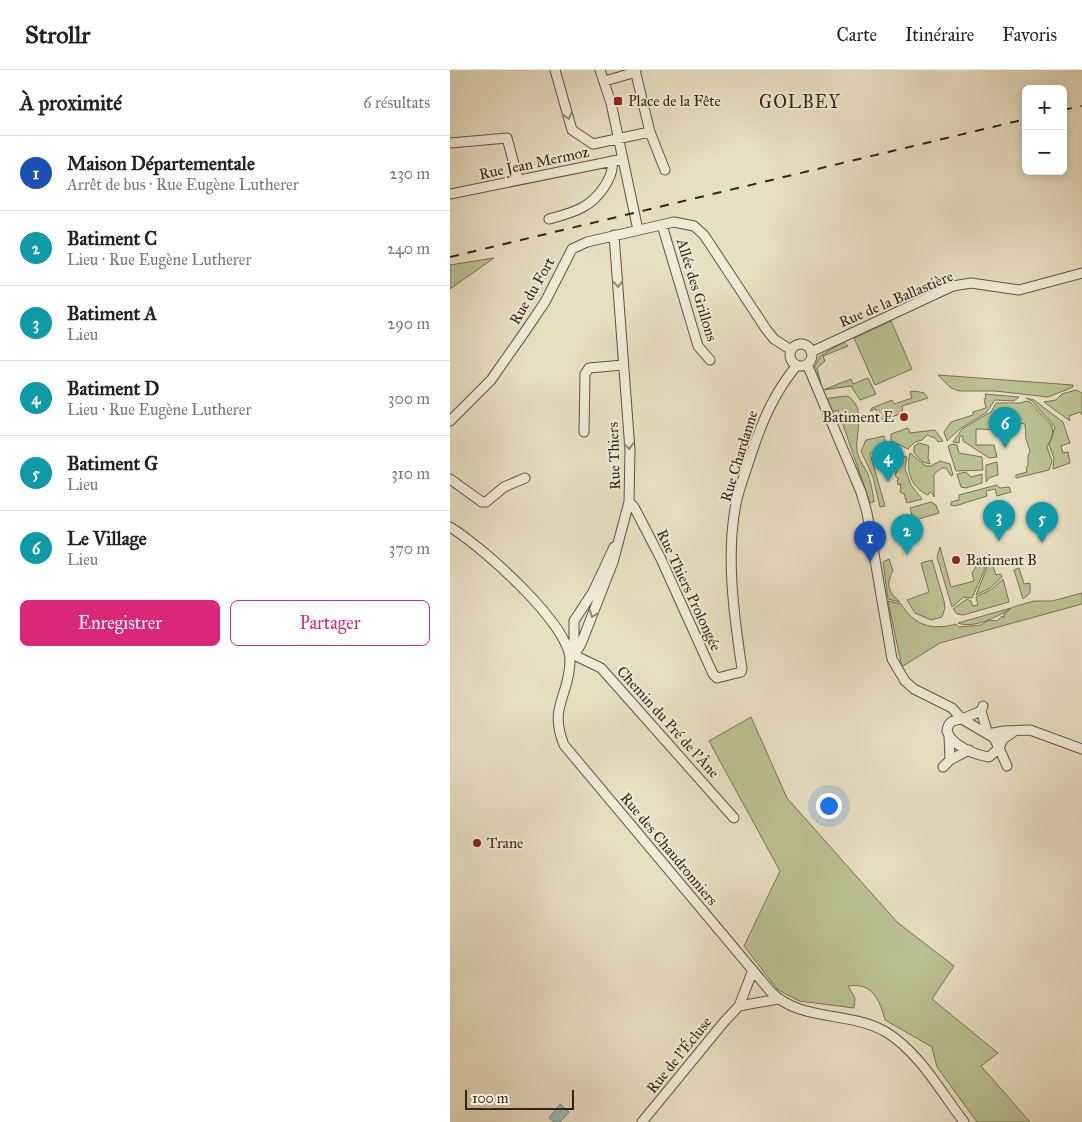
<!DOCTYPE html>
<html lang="fr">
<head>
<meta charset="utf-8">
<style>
  :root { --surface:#fff; --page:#f2f2f2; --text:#222; --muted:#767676; --line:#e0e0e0; --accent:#db2777 }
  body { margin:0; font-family:"IM FELL Great Primer",serif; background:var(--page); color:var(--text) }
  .controls { position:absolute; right:15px; top:15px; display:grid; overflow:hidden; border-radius:8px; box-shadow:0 2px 8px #0003 }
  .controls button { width:45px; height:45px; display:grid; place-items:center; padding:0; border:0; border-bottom:1px solid var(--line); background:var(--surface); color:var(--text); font:25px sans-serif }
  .scale { position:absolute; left:15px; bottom:12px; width:109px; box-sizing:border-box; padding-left:5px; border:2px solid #362418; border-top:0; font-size:14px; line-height:18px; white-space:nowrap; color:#362418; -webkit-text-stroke:4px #f0ead7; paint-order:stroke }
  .you { position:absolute; left:378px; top:735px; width:18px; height:18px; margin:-12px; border:4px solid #fff; border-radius:50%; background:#1a73e8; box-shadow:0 0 0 8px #1a73e833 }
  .badge { display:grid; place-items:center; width:32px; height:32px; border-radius:50%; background:var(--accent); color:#fff; font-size:16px; font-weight:700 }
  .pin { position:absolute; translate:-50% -41px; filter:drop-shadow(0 1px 2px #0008) }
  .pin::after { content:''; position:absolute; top:26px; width:18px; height:15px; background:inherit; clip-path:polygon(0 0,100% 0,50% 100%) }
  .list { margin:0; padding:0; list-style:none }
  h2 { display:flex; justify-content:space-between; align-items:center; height:65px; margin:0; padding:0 20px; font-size:21px }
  h2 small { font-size:16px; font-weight:400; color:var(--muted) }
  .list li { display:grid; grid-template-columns:32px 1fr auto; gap:15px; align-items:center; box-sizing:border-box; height:75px; padding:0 20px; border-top:1px solid var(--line) }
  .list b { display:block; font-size:19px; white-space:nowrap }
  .list p { margin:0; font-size:16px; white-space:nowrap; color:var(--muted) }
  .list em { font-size:16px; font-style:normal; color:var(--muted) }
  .actions { display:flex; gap:10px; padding:15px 20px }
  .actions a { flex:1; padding:11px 0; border:1px solid var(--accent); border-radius:8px; text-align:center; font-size:18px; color:var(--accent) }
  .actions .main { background:var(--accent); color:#fff }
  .map { position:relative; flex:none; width:632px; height:1052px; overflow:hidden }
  header { display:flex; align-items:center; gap:30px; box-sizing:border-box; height:70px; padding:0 25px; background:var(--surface); border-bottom:1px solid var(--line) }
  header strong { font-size:24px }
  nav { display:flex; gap:28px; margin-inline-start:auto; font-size:18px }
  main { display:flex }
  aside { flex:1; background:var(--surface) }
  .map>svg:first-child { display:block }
  .green { fill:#b9c091; stroke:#787254 }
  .water { fill:#98bbb9; stroke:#717f79 }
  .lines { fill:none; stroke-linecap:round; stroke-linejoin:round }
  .street-casing { stroke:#625242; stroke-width:11 }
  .street { stroke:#f0ead7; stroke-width:9 }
  .rail { stroke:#362418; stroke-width:2; stroke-dasharray:9 9; stroke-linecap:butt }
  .oneway { stroke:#938778 }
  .poi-dot { fill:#8f2418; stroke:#f0ead7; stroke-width:2 }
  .labels { text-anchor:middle; stroke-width:4; stroke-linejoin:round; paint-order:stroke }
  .poi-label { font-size:15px; fill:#362418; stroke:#f0ead7; text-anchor:start }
  .street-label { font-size:15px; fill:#362418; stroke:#f0ead7 }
  .quarter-label { font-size:18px; letter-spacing:1px; fill:#362418; stroke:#f0ead7 }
</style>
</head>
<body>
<header>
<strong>Strollr</strong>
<nav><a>Carte</a><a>Itinéraire</a><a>Favoris</a></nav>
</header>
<main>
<aside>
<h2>À proximité<small>6 résultats</small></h2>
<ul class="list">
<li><span class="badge" style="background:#1a4fb4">1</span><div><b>Maison Départementale</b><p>Arrêt de bus · Rue Eugène Lutherer</p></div><em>230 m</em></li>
<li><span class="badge" style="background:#0f9aa8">2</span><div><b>Batiment C</b><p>Lieu · Rue Eugène Lutherer</p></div><em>240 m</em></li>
<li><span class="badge" style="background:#0f9aa8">3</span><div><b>Batiment A</b><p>Lieu</p></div><em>290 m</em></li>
<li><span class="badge" style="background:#0f9aa8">4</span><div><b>Batiment D</b><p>Lieu · Rue Eugène Lutherer</p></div><em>300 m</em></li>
<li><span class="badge" style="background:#0f9aa8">5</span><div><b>Batiment G</b><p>Lieu</p></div><em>310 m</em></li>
<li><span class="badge" style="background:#0f9aa8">6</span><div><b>Le Village</b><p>Lieu</p></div><em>370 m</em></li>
</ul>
<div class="actions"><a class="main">Enregistrer</a><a>Partager</a></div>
</aside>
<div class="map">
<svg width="632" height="1052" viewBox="0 0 632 1052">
  <rect width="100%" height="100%" fill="#e8dec1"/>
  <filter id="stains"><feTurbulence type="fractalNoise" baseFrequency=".004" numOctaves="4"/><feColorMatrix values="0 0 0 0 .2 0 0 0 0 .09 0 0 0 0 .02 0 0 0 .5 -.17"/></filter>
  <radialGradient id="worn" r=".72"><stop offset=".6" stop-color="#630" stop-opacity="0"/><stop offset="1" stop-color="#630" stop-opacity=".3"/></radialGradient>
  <path class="green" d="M44 188 0 219V195Z
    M441 251 462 299 425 315 404 268Z
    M394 272 398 276 373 286 375 291 367 298 371 314 364 298 370 286Z
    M488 305 623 315V317L598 327 545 321H509L501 318Z
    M418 308 426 324 410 330 401 316 373 320 401 309 403 314Z
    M626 320 632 323V345L630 342 619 346 620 351 594 332 606 330 612 324Z
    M465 321 474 323 478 328 452 336 453 343 429 351 426 339 420 341 422 338 442 330 444 334 462 328 460 322Z
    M535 324 569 327 564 331 545 330 536 343 511 358 497 371 494 362 501 352 523 345V342L536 338 534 329 536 328Z
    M397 326C417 336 405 365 407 380 408 388 413 395 417 402 421 412 423 422 424 432L420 433 388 340 383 342 378 331 379 328Z
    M576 328 584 330 613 352 620 373 611 376 613 383 618 382 620 393 603 399 604 388 599 375 605 357 582 331Z
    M576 331 580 332 602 356 603 365 597 377 602 391 599 400 566 408V405L577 402 576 397 578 396V386L580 381 576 369 575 354 570 353 566 347 556 350V360L526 359V375H544L547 387 539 388 513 371V366H510L509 373 503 372 512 359 541 342 546 333H571Z
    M458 358 460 363 485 360 493 371 488 372 485 368 477 365 472 370 465 372 458 379 441 371V364Z
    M434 366 437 378 420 383 435 436 430 437 423 407 411 381 416 370Z
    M469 373 479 376 478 388 480 394 473 392 464 383V376Z
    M442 374 449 378 448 381 451 385 457 387 455 399 461 415 472 429 457 433 454 424 450 422 451 414 448 415 447 410 449 409 446 407 445 403 447 402 446 399H444V391L441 392 440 388 445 384Z
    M502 374 507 375 509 383 532 387 533 400 506 401 498 376Z
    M460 383 476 396H481L490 391 500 394 503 405 501 406 496 398H492L484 404V427L483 424 480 422 478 425C460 417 456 400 460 383Z
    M547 392 548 405 539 408 536 412V395Z
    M516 402 521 407 532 404V413L516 418 511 417 507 404Z
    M547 415 550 418 559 417 561 422 547 426 545 419 536 421 537 426 505 436 501 435V432L509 430V425Z
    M481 432 486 435 489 443 455 453 454 447 462 445 460 438Z
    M490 477 501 517 524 511 522 503 529 492 535 488V490L534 501 522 528 514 527 502 537 487 487Z
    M540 487 546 505 551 504 552 507 540 518 526 525 536 500 537 488Z
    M439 489 443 501C435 514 439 523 450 532L438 529 433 492Z
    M482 490 494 531 495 538 492 547 481 550 465 543 457 530 479 522 471 493Z
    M569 498 574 514 580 513V523L573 529 564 500Z
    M553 509 559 532 513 545 507 544 503 539 517 529 521 531 523 536 528 535 526 527 542 519Z
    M632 523V534L490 573 453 596 451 593 438 531 451 534C464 555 481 561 506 554L509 557 531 555 539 550 547 551 552 546 554 548V544L563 537 584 531H602Z
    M561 538C548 547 523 559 508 553Z
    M301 647 337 728 447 852 504 896 482 929 548 983 531 996 580 1052H527L487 997 482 977 435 950C430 930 422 912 398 916L405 928 404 938 349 931 327 919 294 876 330 801 259 671Z"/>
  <path class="water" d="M110 1034 119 1042 110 1052H104L99 1048Z"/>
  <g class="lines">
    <g class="street-casing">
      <path id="street" d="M105 0 122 60 143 74 200 62
        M150 0 161 33 188 160
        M185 0 200 62 215 100
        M155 11 186 2
        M0 73 57 68 68 109
        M0 124 173 89
        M99 149C110 146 123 143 133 137 147 130 165 107 162 91
        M212 155 248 276 260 290
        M340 285a11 11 0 1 1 22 0a11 11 0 1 1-22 0Z
        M361 282 503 216 521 213 569 220 632 203
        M357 294 411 422 417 443 442 589 455 611 464 619 502 638 512 649 531 641 533 636
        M0 351 41 310 74 263 95 232 122 179 137 172 224 152 244 156 254 165 316 259 324 269 341 280
        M134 362 135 304 139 298 173 295
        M0 409 32 432H36L54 417 75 408
        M179 432 184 437 211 489 263 604 267 608 291 602 292 599C284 546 275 482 287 429 291 413 297 398 302 382 313 349 325 322 347 295
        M0 457C30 475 120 554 120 590 120 626 98 636 114 675L321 922C351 952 401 941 436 962 469 982 491 1022 514 1052
        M164 477 143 522 124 551V585L151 598 284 748
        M120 585H124L131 574 163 492 179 432 180 380 164 165
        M531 641 538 664 554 661 580 660 632 679
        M512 649 544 668 549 678 539 687C525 685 501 675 497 661 498 651 504 650 512 649Z
        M499 666 500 690
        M557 696 549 678 553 669 565 661
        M493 697 500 690 519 680
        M289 936 328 929
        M192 1052 274 952 289 936 303 900"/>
    </g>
    <use href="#street" class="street"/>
    <path class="rail" d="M613 40 632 36
      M0 187 576 49"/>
  </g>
  <defs><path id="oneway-chevron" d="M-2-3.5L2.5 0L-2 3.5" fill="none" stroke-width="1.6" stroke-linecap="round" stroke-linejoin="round" transform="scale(1.25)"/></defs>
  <g class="oneway">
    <use href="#oneway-chevron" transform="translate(118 46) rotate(74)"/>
    <use href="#oneway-chevron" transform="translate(168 214) rotate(87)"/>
    <use href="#oneway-chevron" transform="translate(179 376) rotate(86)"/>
    <use href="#oneway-chevron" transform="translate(143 544) rotate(112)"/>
  </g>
  <g class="poi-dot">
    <rect x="163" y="26" width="10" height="10" rx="2.5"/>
    <circle cx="454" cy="347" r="5"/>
    <circle cx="506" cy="490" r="5"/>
    <circle cx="27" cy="773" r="5"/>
  </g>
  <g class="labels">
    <g class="poi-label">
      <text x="178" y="36">Place de la Fête</text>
      <text x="444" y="352" text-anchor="end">Batiment E</text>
      <text x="516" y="495">Batiment B</text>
      <text x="37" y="778">Trane</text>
    </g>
    <g class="street-label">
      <text transform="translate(84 93) rotate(-12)" y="5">Rue Jean Mermoz</text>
      <text transform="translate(247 220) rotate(73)" y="5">Allée des Grillons</text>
      <text transform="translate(82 221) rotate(-60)" y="5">Rue du Fort</text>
      <text transform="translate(446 229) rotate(-23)" y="5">Rue de la Ballastière</text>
      <text transform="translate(164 386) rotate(-92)" y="5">Rue Thiers</text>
      <text transform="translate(289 386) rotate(-73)" y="5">Rue Chardanne</text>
      <text transform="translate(239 520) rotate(65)" y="5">Rue Thiers Prolongée</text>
      <text transform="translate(218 652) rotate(48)" y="5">Chemin du Pré de l'Âne</text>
      <text transform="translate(219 779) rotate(50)" y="5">Rue des Chaudronniers</text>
      <text transform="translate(229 985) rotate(-51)" y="5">Rue de l'Écluse</text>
    </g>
    <g class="quarter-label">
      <text x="350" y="38">GOLBEY</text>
    </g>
  </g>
  <rect width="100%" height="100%" filter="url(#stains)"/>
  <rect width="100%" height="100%" fill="url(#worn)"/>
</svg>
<div class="controls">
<button>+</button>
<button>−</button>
</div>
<div class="scale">100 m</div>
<div class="you"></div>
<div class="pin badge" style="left:420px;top:492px;background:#1a4fb4">1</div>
<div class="pin badge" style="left:457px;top:485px;background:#0f9aa8">2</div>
<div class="pin badge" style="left:549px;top:471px;background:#0f9aa8">3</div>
<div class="pin badge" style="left:438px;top:412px;background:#0f9aa8">4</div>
<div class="pin badge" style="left:592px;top:473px;background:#0f9aa8">5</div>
<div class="pin badge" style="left:555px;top:378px;background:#0f9aa8">6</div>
</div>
</main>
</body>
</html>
